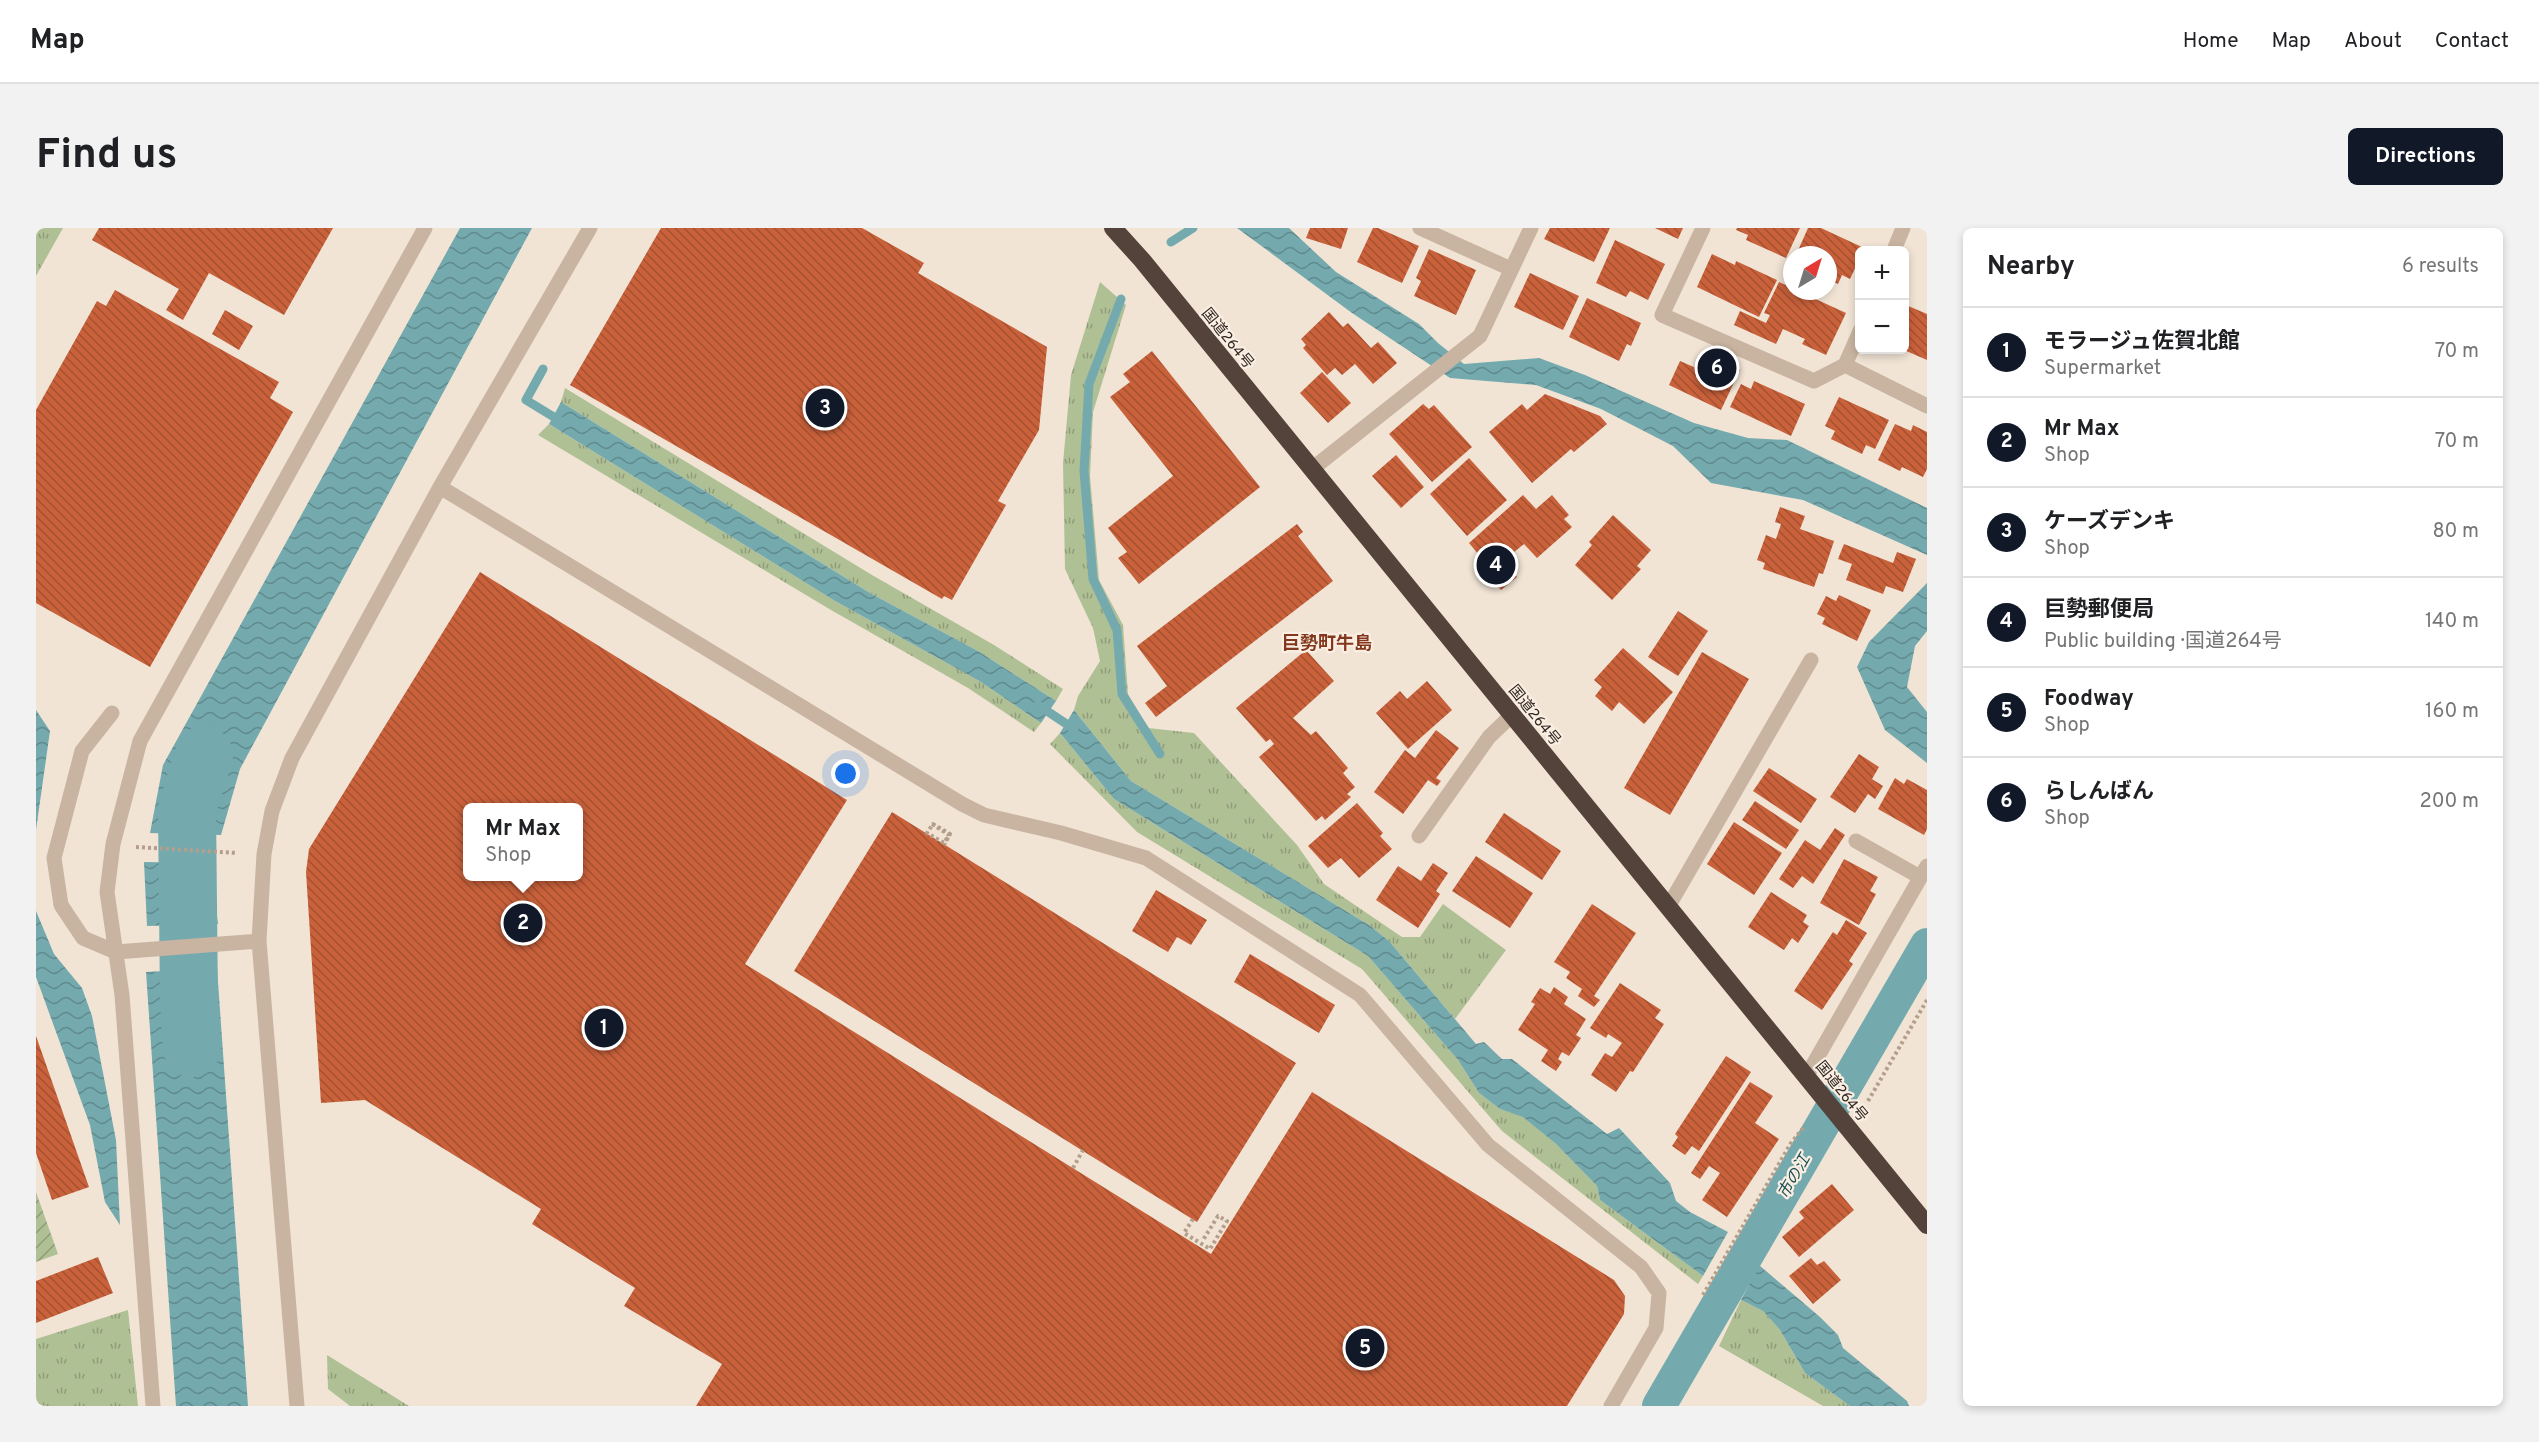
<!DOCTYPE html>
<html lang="en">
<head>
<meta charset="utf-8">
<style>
  :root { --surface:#fff; --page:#f2f2f2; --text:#202124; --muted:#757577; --line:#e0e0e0; --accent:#111827 }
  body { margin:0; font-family:Overpass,"Noto Sans JP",sans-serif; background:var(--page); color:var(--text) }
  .controls { position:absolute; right:18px; top:18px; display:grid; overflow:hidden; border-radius:9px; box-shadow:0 3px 9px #0003 }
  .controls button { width:54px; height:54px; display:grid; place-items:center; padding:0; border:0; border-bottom:2px solid var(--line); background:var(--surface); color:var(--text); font:30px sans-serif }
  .compass { position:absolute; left:1747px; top:18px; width:54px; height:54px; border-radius:50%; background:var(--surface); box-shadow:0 3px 9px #0003; rotate:38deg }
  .you { position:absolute; left:810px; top:546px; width:21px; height:21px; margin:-15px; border:4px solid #fff; border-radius:50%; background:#1a73e8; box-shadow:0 0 0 9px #1a73e833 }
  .badge { display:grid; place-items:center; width:39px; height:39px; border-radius:50%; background:var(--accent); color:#fff; font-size:20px; font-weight:700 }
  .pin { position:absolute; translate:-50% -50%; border:3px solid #fff; box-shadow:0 2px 6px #0006 }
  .popup { position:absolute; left:427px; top:575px; width:120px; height:78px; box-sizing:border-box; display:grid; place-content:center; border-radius:9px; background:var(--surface); filter:drop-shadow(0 2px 4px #0005); font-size:20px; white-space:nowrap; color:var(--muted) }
  .popup b { font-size:22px; color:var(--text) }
  .popup::after { content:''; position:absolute; left:50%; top:100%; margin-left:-12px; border:12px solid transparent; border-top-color:var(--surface) }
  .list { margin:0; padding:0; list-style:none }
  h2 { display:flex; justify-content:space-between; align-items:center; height:78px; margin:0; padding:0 24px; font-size:26px }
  h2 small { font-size:20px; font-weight:400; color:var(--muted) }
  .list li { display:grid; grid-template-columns:39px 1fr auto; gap:18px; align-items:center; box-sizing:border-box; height:90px; padding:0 24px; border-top:2px solid var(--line) }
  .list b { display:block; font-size:22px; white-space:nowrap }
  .list p { margin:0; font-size:20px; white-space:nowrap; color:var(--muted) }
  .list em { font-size:20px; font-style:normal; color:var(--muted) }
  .map { position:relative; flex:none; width:1891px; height:1178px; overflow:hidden; border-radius:9px }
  header { display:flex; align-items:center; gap:36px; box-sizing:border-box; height:84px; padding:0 30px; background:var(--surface); border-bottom:2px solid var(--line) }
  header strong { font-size:28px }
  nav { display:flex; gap:33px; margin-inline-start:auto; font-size:21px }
  .intro { display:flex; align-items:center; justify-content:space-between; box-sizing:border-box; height:144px; padding:0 36px }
  h1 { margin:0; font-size:42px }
  .button { padding:15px 27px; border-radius:9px; background:var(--accent); color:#fff; font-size:21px; font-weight:700 }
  main { display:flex; gap:36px; padding:0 36px }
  aside { flex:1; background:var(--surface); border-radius:9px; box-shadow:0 3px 9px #0003 }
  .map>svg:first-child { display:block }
  .grass { fill:url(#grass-tufts) }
  .garden { fill:url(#garden-furrows) }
  .water { fill:url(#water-waves) }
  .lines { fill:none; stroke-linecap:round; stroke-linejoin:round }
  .stream { stroke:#74aaae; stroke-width:9 }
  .canal { stroke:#74aaae; stroke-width:34 }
  .river { stroke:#74aaae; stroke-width:58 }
  .building { fill:url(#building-back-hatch); fill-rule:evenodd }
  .path { stroke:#b49e8c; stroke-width:4; stroke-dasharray:3 3; stroke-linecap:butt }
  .minor { stroke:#c9b4a1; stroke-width:15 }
  .highway { stroke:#54433b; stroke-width:18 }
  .labels { text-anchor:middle; stroke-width:4.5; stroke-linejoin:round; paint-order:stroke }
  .street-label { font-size:15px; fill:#332924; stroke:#f9eee1 }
  .water-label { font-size:16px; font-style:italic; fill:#194f55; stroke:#f9eee1 }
  .quarter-label { font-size:18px; font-weight:bold; fill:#83371c; stroke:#f9eee1 }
</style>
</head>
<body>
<header>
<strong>Map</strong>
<nav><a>Home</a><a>Map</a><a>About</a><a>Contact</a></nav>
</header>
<div class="intro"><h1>Find us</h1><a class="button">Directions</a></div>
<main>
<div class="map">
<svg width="1891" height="1178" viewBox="0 0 1891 1178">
  <defs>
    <pattern id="grass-tufts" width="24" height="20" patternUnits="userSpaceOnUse" patternTransform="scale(1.5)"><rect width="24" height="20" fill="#b0c095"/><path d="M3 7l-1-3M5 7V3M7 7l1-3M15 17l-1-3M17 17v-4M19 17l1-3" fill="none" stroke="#909c79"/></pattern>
    <pattern id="garden-furrows" width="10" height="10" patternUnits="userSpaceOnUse" patternTransform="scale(1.5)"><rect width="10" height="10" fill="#b0c095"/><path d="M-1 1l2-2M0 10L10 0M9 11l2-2" fill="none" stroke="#909c79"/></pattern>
    <pattern id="water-waves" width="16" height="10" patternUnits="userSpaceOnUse" patternTransform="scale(1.5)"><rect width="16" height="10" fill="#74aaae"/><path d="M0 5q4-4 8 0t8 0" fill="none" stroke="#608a8d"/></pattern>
    <pattern id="building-back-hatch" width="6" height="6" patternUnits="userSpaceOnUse" patternTransform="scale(1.5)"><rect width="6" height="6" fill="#c9613b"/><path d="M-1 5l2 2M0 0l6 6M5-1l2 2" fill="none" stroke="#a45031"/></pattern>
  </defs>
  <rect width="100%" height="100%" fill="#f1e4d5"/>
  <path class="grass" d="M0 0H27L0 48Z
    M1064 54 1090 77 1057 184 1054 248 1063 352 1087 397 1092 466 1112 500 1158 505 1261 617 1288 656 1366 709H1384L1407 676 1470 722 1419 791 1353 713 1333 697 1095 553 1038 482 1042 468 1064 433 1057 400 1029 341 1027 235 1035 147Z
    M529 160 836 347 958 417 1027 461 1020 473 942 423 834 365 525 174Z
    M513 196 799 373 945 454 1005 495 998 504 932 460 795 382 502 207Z
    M1024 505 1078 571 1332 728 1422 832 1443 865 1464 881 1487 888 1520 916 1561 958 1564 972 1667 1048 1662 1056 1466 903 1326 741 1101 604 1014 516Z
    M1705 1072 1727 1083 1744 1102 1769 1145 1814 1178H1787L1683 1118Z
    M92 1082 102 1178H0V1111Z
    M291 1127 373 1178H314L292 1161Z"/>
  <path class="garden" d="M0 964 22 1026 0 1034Z"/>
  <path class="water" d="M424 0H496L204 541 185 607 114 605 127 537Z
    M1201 0H1253L1300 44 1383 96 1402 115 1428 136 1503 130 1549 147 1658 195 1712 210 1751 212 1891 280V327L1767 272 1675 255 1637 218 1565 181 1500 157 1414 150 1316 85Z
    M525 174 834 365 942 423 1020 473 1005 495 945 454 799 373 513 196Z
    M1891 355V403L1879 418 1871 459 1891 484V535L1849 502 1821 439 1833 414Z
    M0 482 14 503 0 602Z
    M1038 482 1095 553 1333 697 1353 713 1440 816 1448 814 1466 831H1476L1571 906 1583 900 1634 955 1640 973 1654 984 1692 1004 1667 1048 1564 972 1561 958 1520 916 1487 889 1464 881 1443 865 1422 832 1332 728 1078 571 1024 505Z
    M108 634 174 635 182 696 111 698Z
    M0 683 18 726 46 760 56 788 80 912 84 997 69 974 54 897 0 749Z
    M181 740 212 1178H140L110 744Z
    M1723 1037 1784 1089 1802 1107 1807 1120 1871 1173 1873 1178H1814L1769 1145 1744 1102 1727 1083 1705 1072Z"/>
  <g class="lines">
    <path class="stream" d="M1135 14 1157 0
      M1085 71 1053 156 1048 243 1057 351 1081 402 1086 466 1124 526
      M507 141 490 172 526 194
      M1002 477 1038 501"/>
    <path class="canal" d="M1623 1178 1891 717"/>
    <path class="river" d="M156 820 153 774 151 581 168 527"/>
  </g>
  <path class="building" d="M63 0H297L248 87 173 45 147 92 130 82 143 61 56 12Z
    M625 0H826L888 35 882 45 1011 119 1003 202 962 273 970 277 916 372 908 368 906 371 534 157Z
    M1274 0H1312L1305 21 1270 10Z
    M1337 0H1342L1383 18 1366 55 1321 34Z
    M1514 0H1574L1558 34 1508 11Z
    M1619 0H1647L1642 11Z
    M1701 0H1764L1750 30 1710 12 1712 7 1700 2Z
    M1772 0H1785L1828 20 1824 22V30L1814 51 1806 47 1802 56 1792 51V27H1760Z
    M1579 12 1629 36 1612 72 1594 63 1590 69 1560 55Z
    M1393 21 1440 42 1420 87 1378 68 1385 53 1380 50Z
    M1676 26 1699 37 1700 33 1741 52 1723 89 1661 59Z
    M1494 45 1543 68 1527 102 1478 79Z
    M1743 54 1756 60V63H1762L1810 85 1790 127 1766 116 1769 111 1747 101 1740 116 1698 97 1704 83 1730 95 1734 87 1728 85Z
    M79 62 243 154 234 170 257 184 114 439 0 375V182L61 73 70 78Z
    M1551 70 1605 95 1595 118 1591 116 1583 133 1533 109Z
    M1870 77 1891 86V132L1868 122Z
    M189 82 217 98 203 122 176 106Z
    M1293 84 1307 99 1312 95 1335 120 1342 114 1361 135 1337 156 1319 136 1306 147 1299 140 1291 147 1267 120 1270 117 1265 111Z
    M1116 123 1224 259 1103 356 1082 330 1091 324 1072 300 1137 248 1074 169 1094 154 1087 146Z
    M1668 125 1704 142 1685 182 1633 157 1644 133 1660 140Z
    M1286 144 1315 175 1292 195 1264 165Z
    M1718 153 1769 176 1755 208 1694 179 1705 156 1715 161Z
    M1509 166 1564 188 1571 196 1538 224 1535 221 1496 255 1453 204 1486 176 1491 182Z
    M1803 169 1853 192 1839 221 1830 217 1826 226 1795 211 1799 203 1789 198Z
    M1387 176 1393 181 1398 177 1436 219 1396 254 1353 206Z
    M1859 196 1875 203 1877 197 1891 204V241L1887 249 1866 239 1864 243 1842 232Z
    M1360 227 1388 259 1365 280 1336 248Z
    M1433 230 1471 272 1431 308 1394 266Z
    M1487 267 1500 281 1516 267 1533 287 1528 291 1536 299 1501 330 1488 316 1467 333 1481 349 1465 362 1443 338 1448 333 1433 315Z
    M1744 279 1769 288 1764 301 1798 313 1787 346 1783 345 1778 359 1727 341 1729 335 1721 332 1730 307 1740 311 1745 296 1739 294Z
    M1577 287 1615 322 1601 338 1605 341 1576 372 1539 337 1556 317 1553 314Z
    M1261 296 1267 304 1262 308 1297 353 1120 489 1109 475 1131 458 1101 418Z
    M1808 316 1857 335 1861 324 1880 331 1867 364 1850 358 1847 366 1810 352 1816 336 1802 331Z
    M444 344 811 572 709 736 1175 1026 1276 864 1578 1052 1589 1068 1588 1086 1531 1178H660L686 1136 588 1078 599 1060 496 996 505 981 329 872 285 875 270 644 273 621ZM432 580H542V648H432Z
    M1803 367 1835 382 1821 413 1786 396 1789 390 1781 386 1790 368 1800 373Z
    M1642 383 1672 403 1642 448 1612 429Z
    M1587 420 1637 464 1608 496 1583 474 1576 483 1559 468 1566 459 1558 452Z
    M1270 422 1298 453 1257 490 1275 507 1280 503 1312 540 1307 545 1319 559 1311 566 1315 569 1289 592 1286 588 1280 593 1223 529 1238 516 1234 511 1230 514 1200 480Z
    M1666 424 1713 451 1634 587 1588 560Z
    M1391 453 1416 482 1372 521 1340 485 1364 463 1371 471Z
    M1400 502 1423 520 1400 550 1405 553 1401 558 1392 552 1367 586 1338 564 1369 522 1379 530Z
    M1823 526 1843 539 1836 551 1847 558 1839 571 1832 566 1819 585 1794 569Z
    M1733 540 1781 571 1765 595 1717 563Z
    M1859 550 1868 556 1871 551 1891 562V601L1888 607 1842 581Z
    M1719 573 1763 602 1750 621 1706 592Z
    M1321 575 1347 605 1344 608 1356 621 1323 650 1305 630 1292 640 1272 618Z
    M856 584 1260 835 1161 994 758 743Z
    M1468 585 1525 623 1506 652 1449 614Z
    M1698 594 1746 625 1718 667 1671 636Z
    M1799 600 1809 607 1777 656 1766 648 1757 660 1743 651 1769 612 1784 622Z
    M1440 628 1497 665 1474 700 1416 663Z
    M1808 631 1842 649 1834 663 1840 666 1823 697 1784 675Z
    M1397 635 1412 645 1400 663 1404 666 1382 700 1340 672 1362 638 1385 653Z
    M1120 662 1171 692 1155 717 1141 709 1132 724 1096 703Z
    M1735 664 1771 687 1767 694 1773 698 1762 715 1756 710 1748 722 1712 699Z
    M1556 676 1600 705 1558 768 1564 772 1558 779 1542 768 1546 761 1530 750 1534 744 1518 734Z
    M1810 692 1831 705 1813 733 1817 736 1786 782 1758 763 1797 704 1801 707Z
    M1214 726 1299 777 1283 805 1198 754Z
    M1584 755 1625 782 1619 790 1628 796 1597 844 1594 843 1580 864 1555 847 1569 825 1576 829 1586 815 1572 806 1570 810 1554 800Z
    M1518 759 1532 769 1528 776 1550 791 1540 807 1545 810 1533 828 1526 824 1522 831 1526 834 1520 843 1505 833 1512 822 1482 802 1499 776 1495 774 1504 760 1514 766Z
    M0 808 53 959 16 972 0 925Z
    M1690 828 1715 844 1663 923 1656 918 1649 927 1636 918 1642 909 1639 906Z
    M1714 854 1737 868 1719 895 1743 911 1691 989 1666 972 1684 945 1673 938 1664 951 1655 945Z
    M1796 956 1818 982 1763 1029 1746 1009 1768 990 1763 984Z
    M62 1029 77 1065 0 1095V1053Z
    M1775 1030 1781 1037 1788 1033 1805 1052 1777 1076 1753 1048Z"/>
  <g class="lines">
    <path class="path" d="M896 596 913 607 908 615 891 605 897 596 914 606 908 617
      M100 619 201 625
      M1832 873 1891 772
      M1037 940 1047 922
      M1157 991 1148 1005 1174 1021 1191 993 1182 988 1167 1012
      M1667 1067 1755 915 1768 899"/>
    <path class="minor" d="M1384 0 1475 41
      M1667 0 1626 87 1778 153 1809 137
      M1858 22 1867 0
      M1824 103 1809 137 1891 178
      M1276 241 1444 108 1495 0
      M404 259 926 576 948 587 1025 605 1110 630 1324 767 1452 917 1605 1039 1623 1065 1620 1100 1575 1178
      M76 485 46 523 18 630 25 677 47 710 80 724 223 713
      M1383 608 1453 509 1476 487
      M1820 613 1884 649
      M1632 679 1775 432
      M1770 849 1891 638
      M117 1178 86 767 71 664 77 616 104 513 389 0
      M261 1178 223 713 228 626 236 583 256 530 404 259 554 0"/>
    <path class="highway" d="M1077 0 1106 32 1891 997"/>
  </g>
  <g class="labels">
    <g class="street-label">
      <text transform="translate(1192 110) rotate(51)" y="5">国道264号</text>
      <text transform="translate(1499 487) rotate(51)" y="5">国道264号</text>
      <text transform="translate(1806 863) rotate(51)" y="5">国道264号</text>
    </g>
    <g class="water-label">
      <text transform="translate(1757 948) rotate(-60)" y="6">市の江</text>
    </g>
    <g class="quarter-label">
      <text x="1291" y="421">巨勢町牛島</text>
    </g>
  </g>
</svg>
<div class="controls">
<button>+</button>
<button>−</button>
</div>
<svg class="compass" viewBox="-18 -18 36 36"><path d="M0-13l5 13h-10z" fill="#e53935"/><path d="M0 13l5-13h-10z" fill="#757577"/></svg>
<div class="you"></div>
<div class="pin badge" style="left:568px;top:800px">1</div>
<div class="pin badge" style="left:487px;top:695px">2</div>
<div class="popup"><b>Mr Max</b>Shop</div>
<div class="pin badge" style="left:789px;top:180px">3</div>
<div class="pin badge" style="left:1460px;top:337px">4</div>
<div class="pin badge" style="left:1329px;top:1120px">5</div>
<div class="pin badge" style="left:1681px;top:140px">6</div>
</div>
<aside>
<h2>Nearby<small>6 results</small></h2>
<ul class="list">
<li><span class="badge">1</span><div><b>モラージュ佐賀北館</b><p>Supermarket</p></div><em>70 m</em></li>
<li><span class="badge">2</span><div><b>Mr Max</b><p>Shop</p></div><em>70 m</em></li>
<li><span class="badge">3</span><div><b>ケーズデンキ</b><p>Shop</p></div><em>80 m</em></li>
<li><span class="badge">4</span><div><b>巨勢郵便局</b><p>Public building · 国道264号</p></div><em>140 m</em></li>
<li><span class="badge">5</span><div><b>Foodway</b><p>Shop</p></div><em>160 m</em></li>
<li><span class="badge">6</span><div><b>らしんばん</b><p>Shop</p></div><em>200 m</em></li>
</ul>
</aside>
</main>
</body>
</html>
